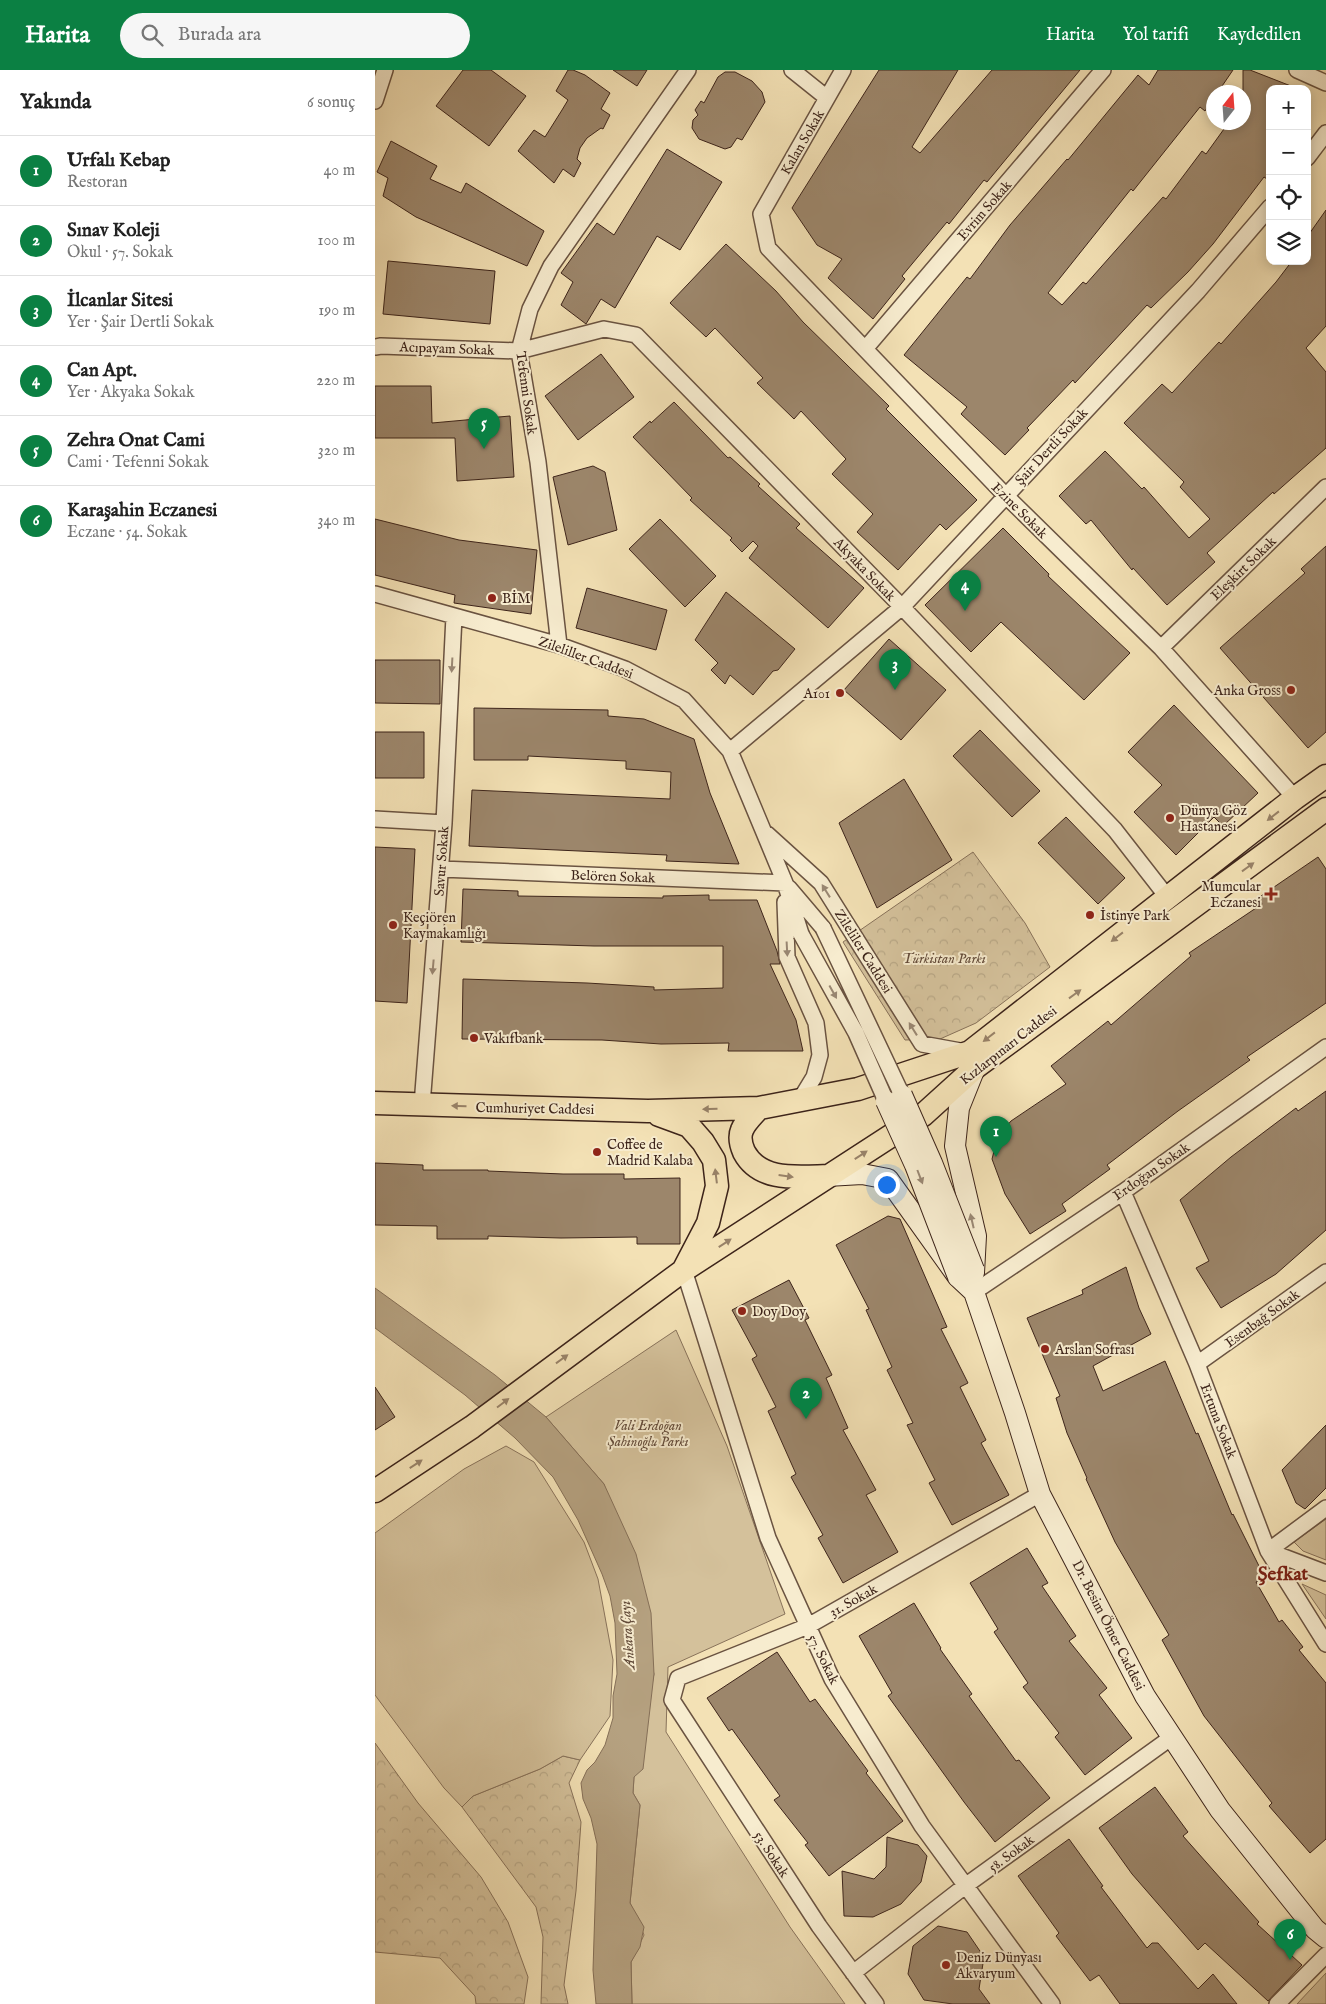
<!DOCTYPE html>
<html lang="tr">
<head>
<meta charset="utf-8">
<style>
  :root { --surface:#fff; --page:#f6f6f6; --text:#222; --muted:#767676; --line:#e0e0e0; --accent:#0b8043 }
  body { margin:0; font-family:"IM FELL English",serif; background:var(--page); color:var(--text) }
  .controls { position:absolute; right:15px; top:15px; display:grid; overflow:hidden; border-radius:10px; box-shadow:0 2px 12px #0003 }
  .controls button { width:45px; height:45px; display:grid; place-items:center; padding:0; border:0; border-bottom:1px solid var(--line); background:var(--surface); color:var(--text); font:25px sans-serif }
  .compass { position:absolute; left:831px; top:15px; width:45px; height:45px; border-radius:50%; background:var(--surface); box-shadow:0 2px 12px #0003; rotate:17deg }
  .you { position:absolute; left:511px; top:1114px; width:18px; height:18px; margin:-12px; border:4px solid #fff; border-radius:50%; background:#1a73e8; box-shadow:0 0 0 8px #1a73e833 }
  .badge { display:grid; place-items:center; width:32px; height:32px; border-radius:50%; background:var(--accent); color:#fff; font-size:16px; font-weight:700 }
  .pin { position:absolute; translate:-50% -41px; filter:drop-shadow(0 1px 2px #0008) }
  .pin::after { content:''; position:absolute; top:26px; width:18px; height:15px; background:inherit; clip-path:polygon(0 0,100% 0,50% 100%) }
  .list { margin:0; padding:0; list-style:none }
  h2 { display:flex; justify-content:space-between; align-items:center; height:65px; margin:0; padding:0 20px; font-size:21px }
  h2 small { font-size:16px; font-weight:400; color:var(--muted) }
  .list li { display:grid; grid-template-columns:32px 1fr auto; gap:15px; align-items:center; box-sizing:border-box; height:70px; padding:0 20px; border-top:1px solid var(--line) }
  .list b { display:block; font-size:19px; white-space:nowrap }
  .list p { margin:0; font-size:16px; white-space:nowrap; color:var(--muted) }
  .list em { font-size:16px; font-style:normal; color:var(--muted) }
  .icon { flex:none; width:28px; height:28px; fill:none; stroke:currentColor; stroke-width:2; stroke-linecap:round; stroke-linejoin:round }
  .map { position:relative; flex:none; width:951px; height:1934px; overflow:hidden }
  header { display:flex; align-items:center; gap:30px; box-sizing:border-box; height:70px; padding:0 25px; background:var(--accent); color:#fff }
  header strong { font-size:24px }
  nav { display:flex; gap:28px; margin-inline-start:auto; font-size:18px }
  .search { width:350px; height:45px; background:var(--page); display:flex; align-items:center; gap:12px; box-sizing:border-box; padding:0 18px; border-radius:28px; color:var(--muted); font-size:19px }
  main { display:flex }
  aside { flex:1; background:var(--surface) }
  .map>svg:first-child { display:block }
  .forest { fill:url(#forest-crowns); stroke:#88725a }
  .park { fill:#d4c19b; stroke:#88725a }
  .water { fill:#b5a180; stroke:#856f57 }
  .building { fill:#9c866b; stroke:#3d241a }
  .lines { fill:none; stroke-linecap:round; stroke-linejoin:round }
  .minor-casing { stroke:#6a5341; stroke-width:18 }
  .secondary-casing { stroke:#3d241a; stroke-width:22 }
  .primary-casing { stroke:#3d241a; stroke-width:25 }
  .minor { stroke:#f7eccf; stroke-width:15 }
  .secondary { stroke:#f7eccf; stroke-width:20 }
  .primary { stroke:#f3e1b5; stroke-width:22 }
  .minor-bridge-casing { stroke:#6a5341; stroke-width:18; stroke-linecap:butt }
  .secondary-bridge-casing { stroke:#3d241a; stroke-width:22; stroke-linecap:butt }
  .minor-bridge { stroke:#f7eccf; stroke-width:15 }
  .secondary-bridge { stroke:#f7eccf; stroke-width:20 }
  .oneway { fill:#9a8874 }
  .oneway2 { fill:#988268 }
  .poi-dot { fill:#8f2418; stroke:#f7eccf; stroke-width:2 }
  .labels { text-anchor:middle; stroke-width:4; stroke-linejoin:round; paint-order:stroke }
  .street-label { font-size:14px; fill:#3d241a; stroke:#f7eccf }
  .poi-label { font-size:14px; fill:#3d241a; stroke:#f7eccf; text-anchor:start }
  .park-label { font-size:14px; font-style:italic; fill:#634b3a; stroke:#f7eccf }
  .water-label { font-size:15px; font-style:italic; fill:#614a39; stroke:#f7eccf }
  .district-label { font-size:19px; font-weight:bold; fill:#7a1f14; stroke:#f7eccf }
</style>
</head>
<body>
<header>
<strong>Harita</strong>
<div class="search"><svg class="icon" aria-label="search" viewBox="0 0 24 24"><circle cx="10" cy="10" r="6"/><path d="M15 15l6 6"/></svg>Burada ara</div>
<nav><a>Harita</a><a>Yol tarifi</a><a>Kaydedilen</a></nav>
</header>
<main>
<aside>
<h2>Yakında<small>6 sonuç</small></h2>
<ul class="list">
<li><span class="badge">1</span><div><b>Urfalı Kebap</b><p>Restoran</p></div><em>40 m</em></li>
<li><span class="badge">2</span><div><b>Sınav Koleji</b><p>Okul · 57. Sokak</p></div><em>100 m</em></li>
<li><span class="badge">3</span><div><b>İlcanlar Sitesi</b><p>Yer · Şair Dertli Sokak</p></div><em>190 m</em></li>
<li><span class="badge">4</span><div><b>Can Apt.</b><p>Yer · Akyaka Sokak</p></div><em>220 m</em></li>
<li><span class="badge">5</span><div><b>Zehra Onat Cami</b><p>Cami · Tefenni Sokak</p></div><em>320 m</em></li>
<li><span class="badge">6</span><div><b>Karaşahin Eczanesi</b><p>Eczane · 54. Sokak</p></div><em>340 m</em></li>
</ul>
</aside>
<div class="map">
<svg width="951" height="1934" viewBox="0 0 951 1934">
  <defs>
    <pattern id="forest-crowns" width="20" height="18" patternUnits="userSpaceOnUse" patternTransform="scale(1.25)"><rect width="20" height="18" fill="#d4c19b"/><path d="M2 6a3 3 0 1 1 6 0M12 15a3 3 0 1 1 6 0" fill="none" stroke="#b7a685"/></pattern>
  </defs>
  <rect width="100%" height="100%" fill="#f3e1b5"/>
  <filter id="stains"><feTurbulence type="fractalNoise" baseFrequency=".004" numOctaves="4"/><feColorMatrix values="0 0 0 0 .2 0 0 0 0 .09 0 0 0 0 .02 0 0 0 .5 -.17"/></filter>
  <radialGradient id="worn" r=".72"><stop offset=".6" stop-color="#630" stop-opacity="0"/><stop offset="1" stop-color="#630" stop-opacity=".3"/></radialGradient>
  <path class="forest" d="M598 782 650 853 675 897 601 953 565 969 530 970 468 872Z
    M0 1673 43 1733 106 1807 133 1852 153 1907 149 1934H101L100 1926 65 1888 0 1882Z
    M188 1686 205 1690 194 1713 206 1752 201 1821 189 1915 193 1934H166L168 1867 161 1837 87 1737 98 1726 165 1699Z"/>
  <path class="park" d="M301 1260 352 1376 410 1544 293 1597 291 1662 415 1857 470 1934H257L256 1892 269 1865 255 1833 265 1735 258 1723 259 1707 279 1604 229 1414 171 1347Z
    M131 1376 159 1392 209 1472 223 1509 238 1590 235 1646 205 1690 188 1686 165 1699 98 1726 87 1737 69 1718 0 1625V1463L89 1399Z
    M951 1449V1490L928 1481 919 1472Z
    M927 1514 951 1525V1549Z
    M951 1903V1934H922Z"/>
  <path class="water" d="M0 1218 120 1305 171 1347 229 1414 261 1484 276 1543 279 1604 268 1699 259 1707 258 1723 265 1735 255 1833 269 1857 265 1877 256 1892 257 1934H221L218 1900 222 1774 216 1748 208 1729 206 1713 212 1700 220 1692 230 1675 238 1648V1626L242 1604 240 1553 235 1526 227 1504 203 1450 178 1407 140 1368 90 1325 0 1258Z"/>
  <path class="building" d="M88 0H116L151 26 114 76 61 36Z
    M193 0H198L210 5 235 23 226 39 235 45 228 59 226 58 212 68 205 78 202 89 206 93 199 107 188 99 179 113 143 81 159 60 170 67 187 40 193 30 181 21Z
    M238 0H272L262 16Z
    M504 0H583L537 77 545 83 617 0H705L612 112 609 110 574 154 572 152 527 206 530 209 498 249 453 208 467 189 442 175 417 138Z
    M783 0H858L843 22H838V29L830 41 825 37 758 121 756 119 673 223 687 235 708 212 711 214 788 127 791 129 827 81 831 84 854 52H868V0H875L921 18 895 19V111L889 107 838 174 813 202 776 238 772 235 700 313 698 310 652 358 654 360 630 385 586 344 592 337 529 285 592 207 595 209 635 155 692 89 693 90 763 5 774 15Z
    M350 2H360L377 11 387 22 390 32 367 70 362 68 356 77 350 79 324 69 317 58 318 50 323 45 320 40 326 31 329 33 343 7Z
    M16 71 62 96 55 109 86 123 91 113 169 161 152 196 41 147 8 126 13 108 2 102Z
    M292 79 347 112 305 180 282 166 240 238 226 229 211 254 186 235 198 212 186 203 222 153 239 165Z
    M951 140V256L931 278 951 302V378L899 424 898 422 832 483 840 492 792 535 758 498 757 500 716 450 711 454 684 426 730 381 767 419 769 417 814 468 835 449 805 417 809 412 749 353 787 314 797 323 844 272 846 274 901 212 917 191H932V167Z
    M351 174 401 221 428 252 514 336 511 339 602 430 571 460 565 454 523 500 482 462 498 444 457 404 471 389 426 341 419 349 382 313 388 308 340 258 331 267 295 233Z
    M13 191 120 201 115 254 8 244Z
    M226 284 259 327 203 370 170 326Z
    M0 316H56L57 353 135 346 139 407 82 411 80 368H0Z
    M299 332 353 388 355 387 385 414 383 416 425 454 421 458 489 518 453 558 374 488 383 476 378 471 367 482 355 470 357 468 315 430 317 428 258 367 275 351 276 353Z
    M218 396 230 402 242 460 193 475 178 407Z
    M0 449 84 470 162 480 156 544 79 533 80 525 0 505Z
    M285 449 341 506 310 537 254 479Z
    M628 458 674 504 673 506 755 583 709 630 626 552 596 582 550 535Z
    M951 476V662L933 678 845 578 930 503 926 499Z
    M212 518 292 540 281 580 201 558Z
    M351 522 420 579 403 600 398 601 378 625 355 605 350 614 336 600 343 593 320 570Z
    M514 569 571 620 526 670 469 620Z
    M0 590H65V634L0 633Z
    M799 635 883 723 848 756 839 747 801 785 759 742 787 715 753 682Z
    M99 638 233 640V646L269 649 319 669 335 723 364 794 291 791 292 785 94 776 97 720 295 729 296 702 251 699V691L153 686V690H99Z
    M605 660 665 721 637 747 578 686Z
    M0 662H49V708H0Z
    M529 709 577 790 502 838 464 753Z
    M691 747 750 808 723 834 663 773Z
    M0 777 40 779 32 933 0 931Z
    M943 787 951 799V933L872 987 875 990 803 1041 732 1095 735 1099 687 1134 691 1141 655 1164 630 1124 617 1089 623 1066 636 1051 691 1014 676 996 733 951 736 955 816 886 814 883 887 834 883 828Z
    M88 819 143 821V826L288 828V826L334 825V830H382L402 881 405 894H395L421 950 428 981H353L354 973 286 974 227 970 87 969 88 909 212 913 279 917V920L348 918V876H219L86 872Z
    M951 1021V1160L901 1204 846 1238 821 1198 834 1191 805 1130 856 1087 921 1038 923 1041Z
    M0 1093 48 1095V1100H113V1101L188 1104H249V1109L305 1108V1174H262V1167L186 1168 113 1166V1169H62V1156L0 1155Z
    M513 1146 525 1149 572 1257 566 1259 593 1313 585 1317 611 1370 606 1373 634 1425 577 1455 554 1413 560 1410 532 1355 538 1353 512 1300 517 1297 491 1240 494 1239 461 1175Z
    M751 1197 764 1238 776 1264 718 1296 728 1321 790 1291 821 1364 823 1363 857 1445 858 1444 890 1508 881 1512 904 1552 907 1550 928 1577 924 1580 951 1613V1769L935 1783 894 1736 897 1733 829 1646 787 1570 794 1565 740 1472 711 1409 712 1408 692 1363 681 1328 685 1326 652 1248 708 1224 707 1220Z
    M414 1210 434 1248 430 1250 457 1305 451 1308 473 1358 468 1360 501 1420 491 1425 523 1482 468 1513 443 1468 448 1465 416 1407 421 1404 393 1341 401 1337 377 1289 382 1286 357 1240Z
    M0 1317 20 1347 0 1360Z
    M951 1355V1418L930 1439 921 1433 907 1400Z
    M652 1478 673 1513 667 1516 701 1566 694 1571 732 1618 724 1625 757 1668 710 1705 680 1667 684 1663 648 1617 653 1613 619 1562 623 1559 595 1513Z
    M539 1533 566 1578 565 1579 597 1624 594 1626 641 1691 644 1690 675 1728 620 1772 589 1732 513 1626 517 1623 484 1566Z
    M402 1582 435 1632 440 1629 493 1701 491 1703 528 1751 454 1806 430 1775 433 1773 399 1730 405 1726 357 1659 354 1661 332 1628Z
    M780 1717 813 1762 808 1766 884 1852 882 1854 927 1895 893 1931 830 1873 823 1880 757 1804 724 1758Z
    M512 1767 543 1775 552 1786 546 1812 526 1834 498 1847 469 1846 467 1801 499 1809 511 1797Z
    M694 1769 728 1816 726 1817 772 1878 777 1873H783L823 1919 838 1904 862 1934H745L724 1905 715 1911 681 1866 684 1863 643 1806Z
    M563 1856 592 1862 609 1887 604 1919 615 1934H578L549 1930 533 1904 538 1876Z"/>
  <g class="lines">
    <g class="minor-casing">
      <path id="minor" d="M417 0 452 28
        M468 0 386 144 393 178 630 425 786 578 920 728
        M922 0 951 13
        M0 31 10 0
        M932 88 951 63
        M0 277 6 276 144 281 229 259 261 265 527 537 740 760 793 828
        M490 279 728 0
        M0 524 184 575 250 599 309 630 355 681 410 813 426 864
        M184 575 163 392 144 281 155 239 176 196 313 0
        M786 578 951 417
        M355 681 527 537 823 221 895 137
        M0 749 69 753
        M392 764 446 813 547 974 591 982
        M66 799 410 813
        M414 818 448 858
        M410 832 412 887 441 953 445 985 439 1007 425 1030
        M47 1035 69 753 79 546
        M748 1122 822 1294 893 1481 951 1574
        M309 1200 393 1468 457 1609 547 1756 677 1934
        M599 1222 748 1122 951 977
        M822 1294 951 1202
        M893 1481 951 1438
        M893 1481 951 1503
        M478 1903 590 1816 797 1667
        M501 1934 444 1856 297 1630 303 1608 433 1556 665 1424
        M902 1934 951 1885"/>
    </g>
    <g class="secondary-casing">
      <path id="secondary" d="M452 1106 487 1104 513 1109 583 1207 599 1222 640 1343 665 1424 770 1626 845 1740 940 1859 951 1868
        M599 1203 601 1166 580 1076 584 1038 600 998"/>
    </g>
    <g class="primary-casing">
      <path id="primary" d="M0 1033 273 1041 384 1038 483 1019 595 982 920 728 951 706
        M384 1038C379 1044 370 1052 367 1060 364 1067 366 1075 369 1082 385 1112 422 1107 452 1106
        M284 1045 314 1056 328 1072 339 1090 342 1116 333 1153 309 1199
        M0 1421 97 1357 309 1200 548 1045 601 997 951 739"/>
    </g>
    <use href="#minor" class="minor"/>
    <use href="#secondary" class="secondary"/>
    <use href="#primary" class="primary"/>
    <g class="minor-bridge-casing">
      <path id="minor-bridge" d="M448 858 527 1025
        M426 864 481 963 511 1031"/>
    </g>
    <g class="secondary-bridge-casing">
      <path id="secondary-bridge" d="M527 1025 557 1093 599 1200
        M511 1031 540 1095 583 1207"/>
    </g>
    <use href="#minor-bridge" class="minor-bridge"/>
    <use href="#secondary-bridge" class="secondary-bridge"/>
  </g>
  <defs><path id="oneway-solid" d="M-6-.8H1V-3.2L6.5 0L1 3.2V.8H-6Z" transform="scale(1.25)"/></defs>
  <g class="oneway">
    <use href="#oneway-solid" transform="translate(77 595) rotate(93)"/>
    <use href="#oneway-solid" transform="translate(451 821) rotate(-122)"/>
    <use href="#oneway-solid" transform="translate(412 879) rotate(87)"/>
    <use href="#oneway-solid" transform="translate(58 897) rotate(95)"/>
    <use href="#oneway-solid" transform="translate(458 922) rotate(61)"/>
    <use href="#oneway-solid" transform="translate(538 959) rotate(-122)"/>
    <use href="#oneway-solid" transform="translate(545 1107) rotate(69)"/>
    <use href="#oneway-solid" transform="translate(597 1151) rotate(-103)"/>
  </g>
  <g class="oneway2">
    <use href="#oneway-solid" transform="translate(898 746) rotate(142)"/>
    <use href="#oneway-solid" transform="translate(873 797) rotate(-36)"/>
    <use href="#oneway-solid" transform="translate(742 867) rotate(142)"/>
    <use href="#oneway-solid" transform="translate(700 924) rotate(-36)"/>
    <use href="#oneway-solid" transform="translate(614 967) rotate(142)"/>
    <use href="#oneway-solid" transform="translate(84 1036) rotate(-179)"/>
    <use href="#oneway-solid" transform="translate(335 1039) rotate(179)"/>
    <use href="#oneway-solid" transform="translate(486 1085) rotate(-33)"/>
    <use href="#oneway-solid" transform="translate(341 1106) rotate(-97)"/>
    <use href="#oneway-solid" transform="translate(411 1106) rotate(8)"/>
    <use href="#oneway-solid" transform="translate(350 1173) rotate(-33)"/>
    <use href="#oneway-solid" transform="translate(187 1289) rotate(-36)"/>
    <use href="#oneway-solid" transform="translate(128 1333) rotate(-37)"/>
    <use href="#oneway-solid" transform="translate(41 1394) rotate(-33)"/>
  </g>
  <g class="poi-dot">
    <circle cx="117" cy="528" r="5"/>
    <circle cx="916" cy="620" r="5"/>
    <circle cx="465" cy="623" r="5"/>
    <circle cx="795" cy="748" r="5"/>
    <path d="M893.5 816.5h5v5h5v5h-5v5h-5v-5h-5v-5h5z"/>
    <circle cx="715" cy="845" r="5"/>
    <circle cx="18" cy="855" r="5"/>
    <circle cx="99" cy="968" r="5"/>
    <circle cx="222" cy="1082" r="5"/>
    <circle cx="367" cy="1241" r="5"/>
    <circle cx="670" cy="1279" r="5"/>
    <circle cx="571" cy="1895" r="5"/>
  </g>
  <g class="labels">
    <g class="street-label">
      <text transform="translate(427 72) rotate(-60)" y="5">Kalan Sokak</text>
      <text transform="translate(609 140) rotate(-49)" y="5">Evrim Sokak</text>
      <text transform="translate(72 278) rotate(2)" y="5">Acıpayam Sokak</text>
      <text transform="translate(152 323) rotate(82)" y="5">Tefenni Sokak</text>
      <text transform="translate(676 376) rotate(-47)" y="5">Şair Dertli Sokak</text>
      <text transform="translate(645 440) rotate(45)" y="5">Ezine Sokak</text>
      <text transform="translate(868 498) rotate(-44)" y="5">Eleşkirt Sokak</text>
      <text transform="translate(490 499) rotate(46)" y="5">Akyaka Sokak</text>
      <text transform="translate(211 587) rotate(20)" y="5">Zileliller Caddesi</text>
      <text transform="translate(66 791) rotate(-86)" y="5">Savur Sokak</text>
      <text transform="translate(238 806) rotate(2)" y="5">Belören Sokak</text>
      <text transform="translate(489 881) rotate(58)" y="5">Zileliler Caddesi</text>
      <text transform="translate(633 975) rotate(-38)" y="5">Kızlarpınarı Caddesi</text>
      <text transform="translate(160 1038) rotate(1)" y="5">Cumhuriyet Caddesi</text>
      <text transform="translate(776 1101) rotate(-35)" y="5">Erdoğan Sokak</text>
      <text transform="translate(887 1248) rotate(-36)" y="5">Esenbağ Sokak</text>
      <text transform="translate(844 1351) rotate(69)" y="5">Ertuna Sokak</text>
      <text transform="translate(478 1530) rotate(-29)" y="5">31. Sokak</text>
      <text transform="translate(734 1555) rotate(63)" y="5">Dr. Besim Ömer Caddesi</text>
      <text transform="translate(449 1589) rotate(64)" y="5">57. Sokak</text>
      <text transform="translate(636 1783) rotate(-36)" y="5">58. Sokak</text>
      <text transform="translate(397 1784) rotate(57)" y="5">53. Sokak</text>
    </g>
    <g class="poi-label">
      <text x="127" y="533">BİM</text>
      <text x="906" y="625" text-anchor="end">Anka Gross</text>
      <text x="455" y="628" text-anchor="end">A101</text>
      <text x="805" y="745">Dünya Göz<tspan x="805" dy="16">Hastanesi</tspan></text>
      <text x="886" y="821" text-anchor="end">Mumcular<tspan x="886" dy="16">Eczanesi</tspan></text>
      <text x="725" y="850">İstinye Park</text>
      <text x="28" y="852">Keçiören<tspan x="28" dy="16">Kaymakamlığı</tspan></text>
      <text x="109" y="973">Vakıfbank</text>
      <text x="232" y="1079">Coffee de<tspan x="232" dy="16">Madrid Kalaba</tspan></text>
      <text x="377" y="1246">Doy Doy</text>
      <text x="680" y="1284">Arslan Sofrası</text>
      <text x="581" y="1892">Deniz Dünyası<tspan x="581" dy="16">Akvaryum</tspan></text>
    </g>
    <g class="park-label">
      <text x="569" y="893">Türkistan Parkı</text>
      <text x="273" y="1360">Vali Erdoğan<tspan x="273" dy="16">Şahinoğlu Parkı</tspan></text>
    </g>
    <g class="water-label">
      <text transform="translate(252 1565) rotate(-94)" y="5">Ankara Çayı</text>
    </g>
    <g class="district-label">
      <text x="908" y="1510">Şefkat</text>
    </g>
  </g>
  <rect width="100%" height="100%" filter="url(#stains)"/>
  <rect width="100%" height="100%" fill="url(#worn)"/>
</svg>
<div class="controls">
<button>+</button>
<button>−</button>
<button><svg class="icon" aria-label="locate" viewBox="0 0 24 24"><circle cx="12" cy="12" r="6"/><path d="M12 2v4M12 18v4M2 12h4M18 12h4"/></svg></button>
<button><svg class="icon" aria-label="layers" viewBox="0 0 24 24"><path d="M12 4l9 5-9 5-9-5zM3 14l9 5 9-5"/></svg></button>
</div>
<svg class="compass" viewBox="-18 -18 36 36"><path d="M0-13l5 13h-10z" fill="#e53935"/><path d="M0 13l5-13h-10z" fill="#767676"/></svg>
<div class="you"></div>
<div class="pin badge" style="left:621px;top:1087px">1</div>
<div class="pin badge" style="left:431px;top:1349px">2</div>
<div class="pin badge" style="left:520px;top:620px">3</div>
<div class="pin badge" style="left:590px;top:541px">4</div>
<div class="pin badge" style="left:109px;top:379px">5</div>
<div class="pin badge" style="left:915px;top:1890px">6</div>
</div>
</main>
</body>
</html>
